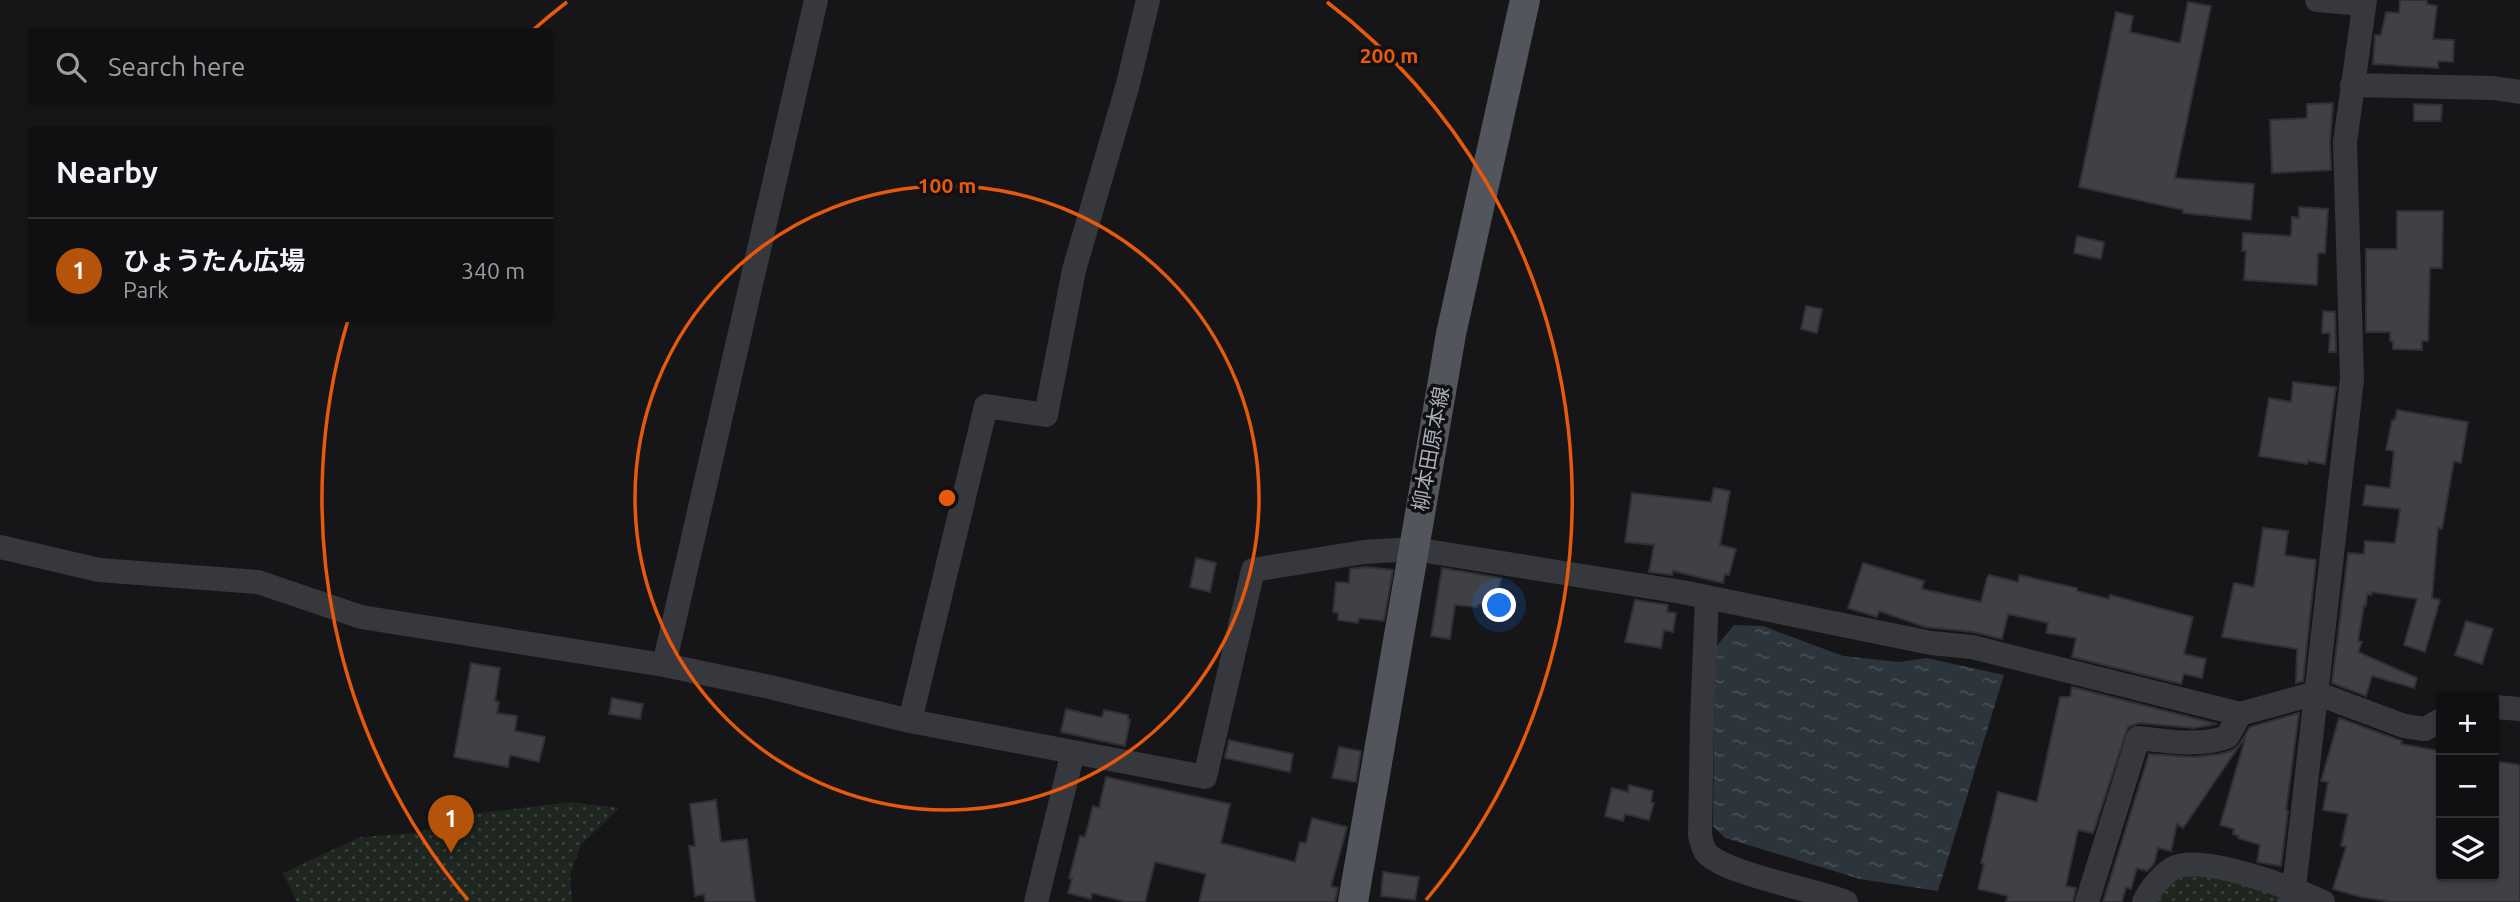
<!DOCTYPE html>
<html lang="en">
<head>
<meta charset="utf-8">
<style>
  :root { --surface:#101012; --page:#1e1e20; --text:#f1f3f6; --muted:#9c9d9f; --line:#303032; --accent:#b45309 }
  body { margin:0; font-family:Ubuntu,"Noto Sans JP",sans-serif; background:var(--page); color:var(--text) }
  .controls { position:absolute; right:21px; bottom:21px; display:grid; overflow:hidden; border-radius:7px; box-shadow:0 2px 5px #0004 }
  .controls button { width:63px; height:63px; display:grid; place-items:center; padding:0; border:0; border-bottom:2px solid var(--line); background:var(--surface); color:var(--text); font:35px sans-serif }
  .you { position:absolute; left:1500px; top:606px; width:24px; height:24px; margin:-18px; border:5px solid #fff; border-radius:50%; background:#1a73e8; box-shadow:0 0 0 10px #1a73e833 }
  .badge { display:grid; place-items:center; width:46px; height:46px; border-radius:50%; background:var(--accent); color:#fff; font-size:23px; font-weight:700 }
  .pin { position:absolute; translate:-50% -58px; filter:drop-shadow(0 2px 4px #0008) }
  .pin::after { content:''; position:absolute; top:37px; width:24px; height:21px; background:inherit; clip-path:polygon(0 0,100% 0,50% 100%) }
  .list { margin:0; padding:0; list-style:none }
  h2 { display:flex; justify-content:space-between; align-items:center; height:91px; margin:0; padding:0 28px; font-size:30px }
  h2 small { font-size:23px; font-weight:400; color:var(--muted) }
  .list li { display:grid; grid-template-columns:46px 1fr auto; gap:21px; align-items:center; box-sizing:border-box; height:105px; padding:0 28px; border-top:2px solid var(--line) }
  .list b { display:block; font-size:26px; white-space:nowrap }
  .list p { margin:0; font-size:23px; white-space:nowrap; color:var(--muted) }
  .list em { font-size:23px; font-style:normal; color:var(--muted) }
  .icon { flex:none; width:38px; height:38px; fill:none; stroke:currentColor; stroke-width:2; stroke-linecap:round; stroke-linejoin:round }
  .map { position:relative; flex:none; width:2520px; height:902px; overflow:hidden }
  .search { position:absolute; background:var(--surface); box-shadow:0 2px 5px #0004; left:28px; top:28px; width:525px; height:77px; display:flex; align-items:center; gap:18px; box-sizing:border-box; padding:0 24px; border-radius:7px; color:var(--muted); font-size:26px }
  .panel { position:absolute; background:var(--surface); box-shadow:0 2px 5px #0004; left:28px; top:126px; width:525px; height:196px; border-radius:7px }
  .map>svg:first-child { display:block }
  .park { fill:url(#park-dots) }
  .water { fill:url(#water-ripples) }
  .building { fill:#404145; stroke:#303034; stroke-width:2 }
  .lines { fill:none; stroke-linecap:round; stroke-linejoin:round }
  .minor { stroke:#37383d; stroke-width:24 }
  .major { stroke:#53555c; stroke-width:30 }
  .ring { fill:none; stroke:#e8590c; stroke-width:3.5 }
  .labels { text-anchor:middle; stroke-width:7; stroke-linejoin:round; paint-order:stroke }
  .street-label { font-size:21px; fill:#a8adb8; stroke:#111113 }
  .centre { fill:#e8590c; stroke:#111113; stroke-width:3.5 }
  .ring-label { font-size:21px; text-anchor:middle; font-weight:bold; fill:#e8590c; stroke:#111113; stroke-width:7; stroke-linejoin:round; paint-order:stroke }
</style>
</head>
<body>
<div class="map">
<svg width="2520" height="902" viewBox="0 0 2520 902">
  <defs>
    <pattern id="park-dots" width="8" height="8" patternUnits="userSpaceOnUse" patternTransform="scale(1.75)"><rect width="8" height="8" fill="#1e261f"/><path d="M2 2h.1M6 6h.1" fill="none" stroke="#3c433d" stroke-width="1.8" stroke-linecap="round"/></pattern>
    <pattern id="water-ripples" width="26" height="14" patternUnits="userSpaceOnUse" patternTransform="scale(1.75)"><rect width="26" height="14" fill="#2c353c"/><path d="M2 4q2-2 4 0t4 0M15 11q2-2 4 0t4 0" fill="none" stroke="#485056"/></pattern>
  </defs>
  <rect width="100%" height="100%" fill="#161618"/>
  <path class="park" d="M571 802 619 808 581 845 570 875 572 902H297L283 873 360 837 417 833 472 814Z
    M2198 869 2283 893 2281 902H2149L2154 892Z"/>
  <path class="water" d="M1734 625 1763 626 1843 656 1899 662 1926 658 2004 675 1938 891 1860 879 1725 838 1713 826 1715 648Z"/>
  <path class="building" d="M2400 0H2427V4L2437 6 2433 39 2454 40 2453 62 2438 61V68L2373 64 2375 35H2381L2386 12 2399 13Z
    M2188 2 2211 6 2175 178 2254 184 2251 220 2183 213V210L2079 187 2116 12 2133 16 2130 32 2180 43Z
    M2333 103 2330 142 2331 170 2272 173 2270 120 2307 118V104Z
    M2414 104 2442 105 2441 121H2414Z
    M2299 207 2328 209 2325 253H2318L2317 285 2244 280 2246 251H2242L2243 233 2291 236 2292 217 2299 218Z
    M2397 211H2443L2442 268H2430L2428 341H2422V350L2393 349V342L2390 341V332H2366V249H2397Z
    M2077 236 2104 242 2101 259 2074 253Z
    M1806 306 1822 309 1817 333 1801 329Z
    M2323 311 2335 312 2336 352H2329L2330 333H2322Z
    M2293 382 2336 387 2325 464 2308 461 2307 464 2259 456 2269 398 2291 402Z
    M2397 410 2468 422 2461 463 2454 461 2442 529 2438 528 2432 598 2440 600 2425 652 2404 645 2417 599 2372 592 2371 595 2367 594 2366 606 2364 605 2358 641 2362 642 2358 652 2417 678 2414 688 2372 676 2366 696 2332 683 2348 553 2364 554 2365 541 2395 543 2400 509 2363 505 2366 485 2390 488 2394 451 2386 450 2392 420H2395Z
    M1714 488 1730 491 1720 545 1736 549 1729 575 1725 574 1723 583 1673 571 1672 575 1649 572 1654 545 1625 542 1632 493 1711 502Z
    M2263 528 2288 531 2285 555 2316 560 2303 681 2296 683 2297 649 2222 637 2234 583 2254 587Z
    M1196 558 1216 563 1210 592 1190 587Z
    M1863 563 1924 581 1922 589 1981 602 1987 578 1989 575 2018 582 2019 575 2077 588V591L2109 599 2110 595 2193 617 2184 654 2206 659 2202 678 2184 674 2181 684 2072 657 2076 638 2046 633 2048 623 2008 614 2002 639 1973 632 1925 627 1879 611 1877 617 1848 608Z
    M1366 567 1393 570 1384 621 1359 618 1358 623 1338 620V613L1333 612 1336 582 1349 583 1350 569Z
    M1442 568 1501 578 1497 600 1493 599 1492 606 1478 604 1477 607 1455 605 1450 639 1431 636Z
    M1635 600 1668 605 1667 612 1676 613 1673 632 1664 630 1661 648 1625 642Z
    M2466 621 2493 629 2482 664 2455 655Z
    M471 663 500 668 495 701 499 702 497 713 517 716 515 731 545 737 539 762 510 755 508 767 454 757Z
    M2072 687 2217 724 2194 728 2139 723 2128 727 2093 833 2078 830 2066 886 2076 888 2073 902H2006L2008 896 1978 889 1984 864 1981 863 1998 792 2037 802 2060 697H2070Z
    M612 698 643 704 640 719 609 714Z
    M1066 709 1100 717H1102L1104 710 1128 715V720H1130L1125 746 1061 732Z
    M2299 713 2286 810 2288 811 2281 866 2257 862 2260 845 2238 838 2239 836 2233 834 2234 829 2220 825 2246 736 2183 828 2177 824 2171 851 2158 848 2154 864 2147 871 2137 868 2131 889 2126 887 2122 902H2103L2149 754 2194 757 2220 754 2231 751 2239 745 2250 727Z
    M2339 718 2402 741 2401 744 2441 751V876H2494V761L2520 765V902H2392L2361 897 2333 889 2346 847 2341 846 2348 814 2323 810 2328 782 2321 781Z
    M1229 740 1293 754 1290 772 1225 758Z
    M1339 747 1361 751 1356 782 1332 778Z
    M1106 777 1230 804 1221 843 1295 862 1300 842 1306 843 1312 818 1347 827 1331 886 1338 888 1335 902H1199L1206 874 1155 862 1145 902H1127L1092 893 1091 899 1068 893 1072 879 1069 878 1080 836 1085 837 1093 806 1099 808Z
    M1629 785 1653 791 1651 802 1654 803 1649 820 1625 814 1623 821 1605 816 1612 788 1628 792Z
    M716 800 721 842 747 839 755 902H705L704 894 695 896 689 846H695L690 804Z
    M1383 872 1419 877 1415 900 1381 896Z"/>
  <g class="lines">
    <path class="minor" d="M2317 0 2364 4
      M2352 85 2493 88 2520 92
      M0 547 99 570 258 582 361 617 664 665 770 687 910 721 1205 777 1253 570 1364 552 1414 549 1682 592 1931 643 1972 647 2240 714 2316 693 2404 726 2425 729 2441 720
      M1707 597 1702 721 1700 835C1701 840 1703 847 1705 851 1719 873 1817 890 1846 902
      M664 665 816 0
      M2494 707 2520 709
      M910 721 986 406 1046 415 1074 270 1128 84 1148 0
      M1036 902 1073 752
      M2087 902 2138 738C2168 741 2198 747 2227 737L2240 714
      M2144 902C2149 891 2164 871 2176 867 2205 855 2295 889 2323 902
      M2289 902 2294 888 2352 379 2345 142 2365 0"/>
    <path class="major" d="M1353 902 1451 334 1525 0"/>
  </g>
  <g class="ring">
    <circle cx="947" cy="498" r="312"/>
    <path d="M468 900A625 625 0 0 1 348 320M533 30A625 625 0 0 1 567 2M1327 2A625 625 0 0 1 1426 900"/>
  </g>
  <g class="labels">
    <g class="street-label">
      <text transform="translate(1431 449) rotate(-80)" y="7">柳本田原本線</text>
    </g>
  </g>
  <circle cx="947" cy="498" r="10" class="centre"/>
  <g class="ring-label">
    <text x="1389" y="63">200 m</text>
    <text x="947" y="193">100 m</text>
  </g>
</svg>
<div class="controls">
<button>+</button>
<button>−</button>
<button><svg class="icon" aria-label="layers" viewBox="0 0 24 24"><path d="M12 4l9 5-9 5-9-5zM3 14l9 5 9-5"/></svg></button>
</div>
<div class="you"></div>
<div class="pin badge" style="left:451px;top:853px">1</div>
<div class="search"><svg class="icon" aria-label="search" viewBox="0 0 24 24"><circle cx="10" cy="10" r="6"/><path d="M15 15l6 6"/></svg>Search here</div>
<section class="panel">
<h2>Nearby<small></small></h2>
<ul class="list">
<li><span class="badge">1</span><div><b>ひょうたん広場</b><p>Park</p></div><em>340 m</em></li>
</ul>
</section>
</div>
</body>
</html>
